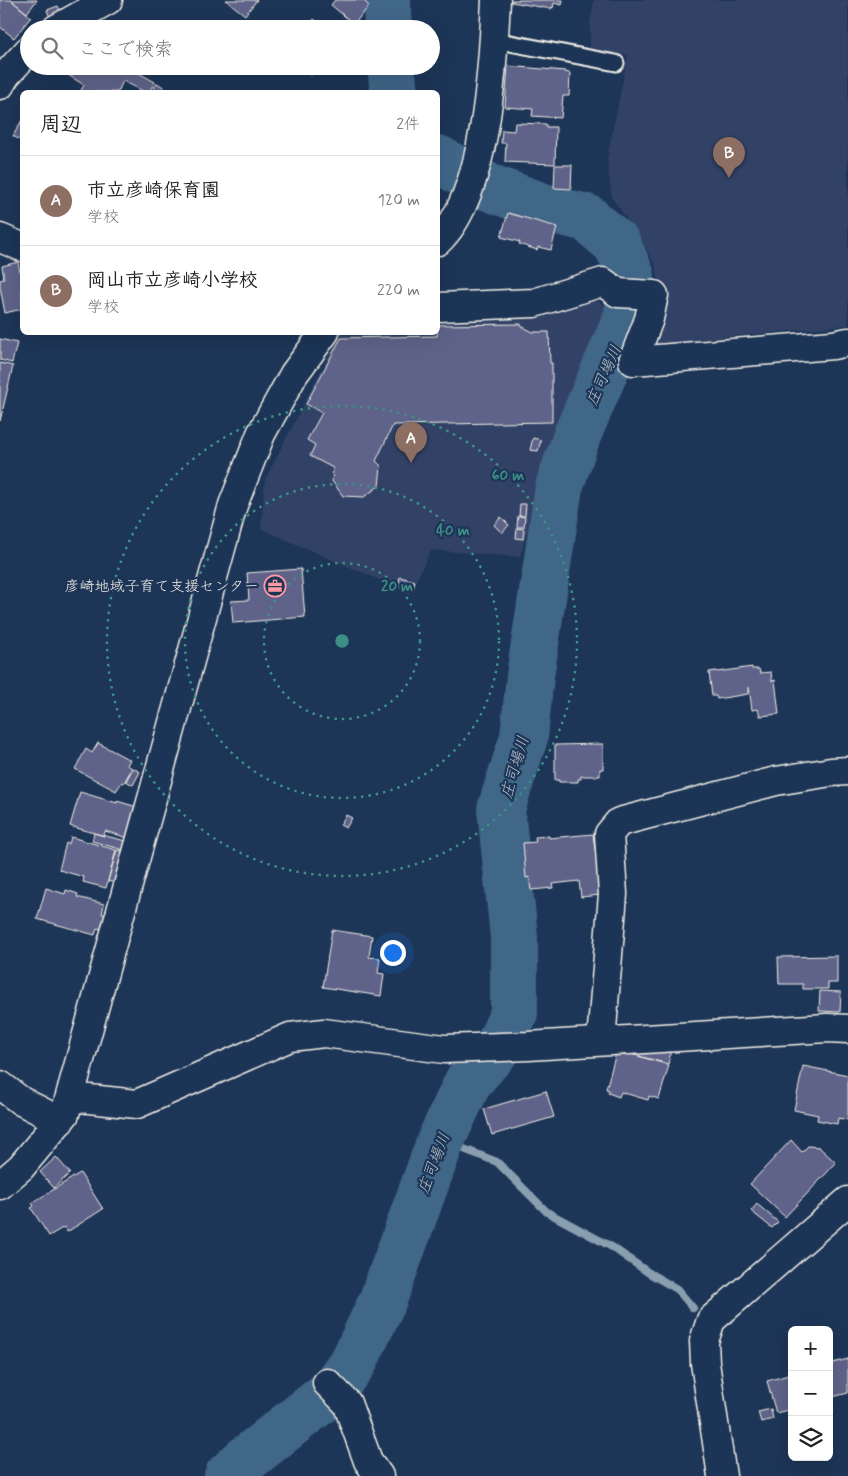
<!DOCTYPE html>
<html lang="ja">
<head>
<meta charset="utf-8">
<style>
  :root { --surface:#fff; --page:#f2f2f2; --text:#222; --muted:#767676; --line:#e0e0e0; --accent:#db2777 }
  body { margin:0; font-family:Mynerve,"Klee One",sans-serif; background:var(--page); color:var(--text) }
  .controls { position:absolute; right:15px; bottom:15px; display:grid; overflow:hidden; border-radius:8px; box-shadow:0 5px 20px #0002 }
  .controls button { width:45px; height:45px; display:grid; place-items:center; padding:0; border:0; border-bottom:1px solid var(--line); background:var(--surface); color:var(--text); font:25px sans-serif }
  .you { position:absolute; left:392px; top:952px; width:18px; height:18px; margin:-12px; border:4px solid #fff; border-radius:50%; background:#1a73e8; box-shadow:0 0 0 8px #1a73e833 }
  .badge { display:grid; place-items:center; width:32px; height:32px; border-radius:50%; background:var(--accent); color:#fff; font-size:16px; font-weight:700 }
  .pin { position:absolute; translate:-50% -41px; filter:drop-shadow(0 1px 2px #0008) }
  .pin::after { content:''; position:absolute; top:26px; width:18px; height:15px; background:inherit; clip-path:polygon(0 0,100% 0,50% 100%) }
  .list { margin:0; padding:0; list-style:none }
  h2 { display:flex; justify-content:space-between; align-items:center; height:65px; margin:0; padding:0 20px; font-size:21px }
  h2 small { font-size:16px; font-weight:400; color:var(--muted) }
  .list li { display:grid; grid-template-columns:32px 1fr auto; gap:15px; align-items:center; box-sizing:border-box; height:90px; padding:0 20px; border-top:1px solid var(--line) }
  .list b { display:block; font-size:19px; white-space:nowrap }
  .list p { margin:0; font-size:16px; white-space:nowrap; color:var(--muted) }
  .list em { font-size:16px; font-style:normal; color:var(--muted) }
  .icon { flex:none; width:28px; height:28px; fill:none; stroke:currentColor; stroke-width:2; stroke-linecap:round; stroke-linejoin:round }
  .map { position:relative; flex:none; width:848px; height:1476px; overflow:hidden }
  .search { position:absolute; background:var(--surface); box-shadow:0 5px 20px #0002; left:20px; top:20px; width:420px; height:55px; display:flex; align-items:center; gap:12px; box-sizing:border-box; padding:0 18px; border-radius:28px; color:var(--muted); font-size:19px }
  .panel { position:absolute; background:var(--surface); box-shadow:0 5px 20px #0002; left:20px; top:90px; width:420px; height:245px; border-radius:8px }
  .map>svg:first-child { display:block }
  .built { fill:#314366 }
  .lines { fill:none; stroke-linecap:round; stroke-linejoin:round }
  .stream { stroke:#899eae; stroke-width:8 }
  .river { stroke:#416688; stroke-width:48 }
  .building { fill:#5f6389; stroke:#f4f1e8 }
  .lane-casing { stroke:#f4f1e8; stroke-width:19 }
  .street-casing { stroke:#f4f1e8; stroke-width:31 }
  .lane { stroke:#1d3557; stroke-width:15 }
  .street { stroke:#1d3557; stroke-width:28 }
  .ring { fill:none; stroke:#3d8f86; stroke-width:2.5; stroke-dasharray:2.5 5 }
  .labels { text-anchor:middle; stroke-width:4.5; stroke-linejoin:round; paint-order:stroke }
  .poi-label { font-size:15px; fill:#f4f1e8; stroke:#1d3557; text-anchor:end }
  .water-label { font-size:16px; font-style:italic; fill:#b5c0c6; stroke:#1d3557 }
  .centre { fill:#3d8f86; stroke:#1d3557; stroke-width:2.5 }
  .ring-label { font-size:15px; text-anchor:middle; font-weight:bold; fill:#3d8f86; stroke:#1d3557; stroke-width:4.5; stroke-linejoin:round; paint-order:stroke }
</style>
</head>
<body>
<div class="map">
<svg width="848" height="1476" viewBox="0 0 848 1476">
  <rect width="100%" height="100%" fill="#1d3557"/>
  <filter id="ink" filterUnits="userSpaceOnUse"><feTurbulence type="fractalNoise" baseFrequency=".02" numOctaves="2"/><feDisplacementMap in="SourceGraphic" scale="10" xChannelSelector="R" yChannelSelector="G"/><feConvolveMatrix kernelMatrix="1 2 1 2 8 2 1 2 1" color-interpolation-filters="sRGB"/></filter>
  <g filter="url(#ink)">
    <path class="built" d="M594 0H848V325L649 345 662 294 655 264 637 233 612 198 607 159 628 55 590 49V24Z
      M598 301 608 308 586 378 552 446 520 557 431 550 410 593 261 529 265 480 340 333 438 332V317L546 311Z"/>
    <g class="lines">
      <path class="stream" d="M441 1140 497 1162 547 1212 612 1247 649 1273 677 1289 693 1308"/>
      <path class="river" d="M387 0 388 29
        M391 66 394 92
        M228 1476 245 1460 330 1393 354 1361 382 1302 441 1140 468 1082 499 1046 514 1013V937L501 809 524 737 530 676 559 487 578 433 628 316 631 276 617 244 587 218 549 209 488 187 438 159"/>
    </g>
    <path class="building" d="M0 0H11L31 17 14 38 0 27Z
      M11 0H37L27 13Z
      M226 0H257L245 15Z
      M335 0H365L364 1 369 6 354 24 331 5Z
      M512 0H563L562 5 554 3 553 8 551 7V9L512 2Z
      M58 6 61 14 50 18 47 10Z
      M314 19 326 29H307Z
      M68 66H118L123 69 126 66 155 82 149 92H145L123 81 118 92H80L84 85 65 73Z
      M300 66H326L319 74 314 71 311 75Z
      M508 66 565 71V72L570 73 569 96H563L561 118 532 116 533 109 505 107Z
      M157 83 165 88 162 92H152Z
      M22 120V141L13 136Z
      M515 123 546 124V127H556L555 164 505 162 506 143H501L502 130 514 131Z
      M555 165H572L571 189 554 188Z
      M508 213 557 227 551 250 538 247 537 250 519 244 520 242 501 237Z
      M18 262 20 272 22 271V309L5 313 0 287V280L4 279 2 266Z
      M521 324V326L533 332H549L550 363H552V422L393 425 376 461 381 466 379 486 364 497 343 496 332 481 333 468 310 456 315 445 307 440 322 413 306 404 341 338 437 336 438 325Z
      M0 339 17 343 12 363 0 360Z
      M0 363 13 366 0 421Z
      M533 438 541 440 538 451 530 450Z
      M520 504H526L525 516H519Z
      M518 516 525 517 524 527H517Z
      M501 517 509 525 502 533 494 525Z
      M517 528 524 529 523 539 516 538Z
      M301 569 305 617 233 623 231 601 249 600 247 573Z
      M400 577 415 581 413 590 398 586Z
      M752 667V669H759L760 673 771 672 772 681 775 680 779 714 760 716 758 709 752 710 749 687H748V694L717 699 716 696H712L709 672 716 671 717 672Z
      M98 743 130 760 127 765 132 768 124 783 122 782 116 791 75 769 86 749 92 753Z
      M603 744V769H600V776H581V779H578V782H559V780H555V745Z
      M133 768 140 772 133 785 126 781Z
      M80 792 117 803V801L137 807 128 838 105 831 104 836 70 826Z
      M346 815 352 818 346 828 340 825Z
      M94 833 126 841 123 850 92 841Z
      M593 834 595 850 604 849 609 894 581 897 579 881 552 884 553 888 531 890 529 877 526 878 523 843 536 842 535 837 549 836V838Z
      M71 837 116 850 106 888 83 882 84 877 59 870 66 843 69 844Z
      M117 850 125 852 116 883 108 881Z
      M46 888 65 894 66 890 78 894 77 897 104 904 102 914 107 915 103 930 97 928 95 935 37 919Z
      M332 930 372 936 369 957 380 958 378 973 384 974 381 996 323 987Z
      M837 956V983H828V989H803V984H779L778 957Z
      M820 991 841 992 840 1012 819 1011Z
      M672 1048 668 1064 639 1056 641 1049Z
      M616 1053 626 1056 627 1053 669 1065 659 1099 649 1096 648 1100 621 1092 619 1097 608 1093 609 1090 606 1089Z
      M803 1066 848 1075V1120L838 1118 837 1124 817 1120 818 1115 794 1110Z
      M546 1091 554 1117 492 1135 484 1109Z
      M791 1140 802 1152 808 1146 819 1147 836 1163 785 1217 750 1184Z
      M56 1157 70 1173 54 1188 40 1172Z
      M80 1173 103 1209 67 1232 64 1227 49 1236 31 1208 34 1206 32 1203Z
      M757 1204 778 1222 772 1228 751 1211Z
      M848 1359V1393L829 1398V1364Z
      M792 1374V1409L776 1413 767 1381Z
      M771 1409 773 1419 761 1422 758 1412Z"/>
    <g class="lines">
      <g class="lane-casing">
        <path id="lane" d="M494 40 616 63"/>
      </g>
      <g class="street-casing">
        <path id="street" d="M56 29 108 0
          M0 85 6 75 29 50
          M0 238 22 247
          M438 241C487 195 493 65 496 0
          M438 307 534 303 603 282 618 293 654 295 649 319 633 361 833 345 848 342
          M601 1041 613 894 609 834 619 822 776 781 831 772 848 771
          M0 1085 21 1101 60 1121
          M70 1097 137 1104 290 1037 324 1033 444 1049 528 1046 827 1028 848 1029
          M0 1185 21 1167 65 1114 233 505 261 434 294 374 325 332
          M327 1383 347 1403 368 1461 379 1476
          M722 1476 705 1363 704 1341 711 1320 848 1201"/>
      </g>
      <use href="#lane" class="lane"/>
      <use href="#street" class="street"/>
    </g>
  </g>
  <g class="ring">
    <circle cx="342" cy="641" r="78"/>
    <circle cx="342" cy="641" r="157"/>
    <circle cx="342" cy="641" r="235"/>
  </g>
  <defs>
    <g id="office-ring" transform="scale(1.125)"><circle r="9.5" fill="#1d3557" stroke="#ff9aa2" stroke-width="1.5"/><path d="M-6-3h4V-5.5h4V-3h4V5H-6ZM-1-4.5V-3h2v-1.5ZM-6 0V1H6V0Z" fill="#ff9aa2"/></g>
  </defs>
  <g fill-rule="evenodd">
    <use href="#office-ring" x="275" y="586"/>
  </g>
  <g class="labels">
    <g class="poi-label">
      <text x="259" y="591">彦崎地域子育て支援センター</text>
    </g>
    <g class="water-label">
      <text transform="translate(603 375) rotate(-66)" y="6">庄司場川</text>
      <text transform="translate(514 767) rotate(-74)" y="6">庄司場川</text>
      <text transform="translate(433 1163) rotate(-69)" y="6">庄司場川</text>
    </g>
  </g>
  <circle cx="342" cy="641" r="8" class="centre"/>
  <g class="ring-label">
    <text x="508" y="480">60 m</text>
    <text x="453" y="535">40 m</text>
    <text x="397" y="591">20 m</text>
  </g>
</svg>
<div class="controls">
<button>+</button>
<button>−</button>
<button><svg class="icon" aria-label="layers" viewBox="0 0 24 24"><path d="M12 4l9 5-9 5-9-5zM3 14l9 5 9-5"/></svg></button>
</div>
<div class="you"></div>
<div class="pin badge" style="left:411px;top:463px;background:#8d6e63">A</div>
<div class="pin badge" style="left:729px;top:178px;background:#8d6e63">B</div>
<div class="search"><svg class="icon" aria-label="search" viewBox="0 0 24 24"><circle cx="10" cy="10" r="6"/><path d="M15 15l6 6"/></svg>ここで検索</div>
<section class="panel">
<h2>周辺<small>2件</small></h2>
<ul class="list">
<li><span class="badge" style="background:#8d6e63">A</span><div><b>市立彦崎保育園</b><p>学校</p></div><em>120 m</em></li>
<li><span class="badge" style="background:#8d6e63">B</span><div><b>岡山市立彦崎小学校</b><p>学校</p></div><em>220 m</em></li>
</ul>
</section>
</div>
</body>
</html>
